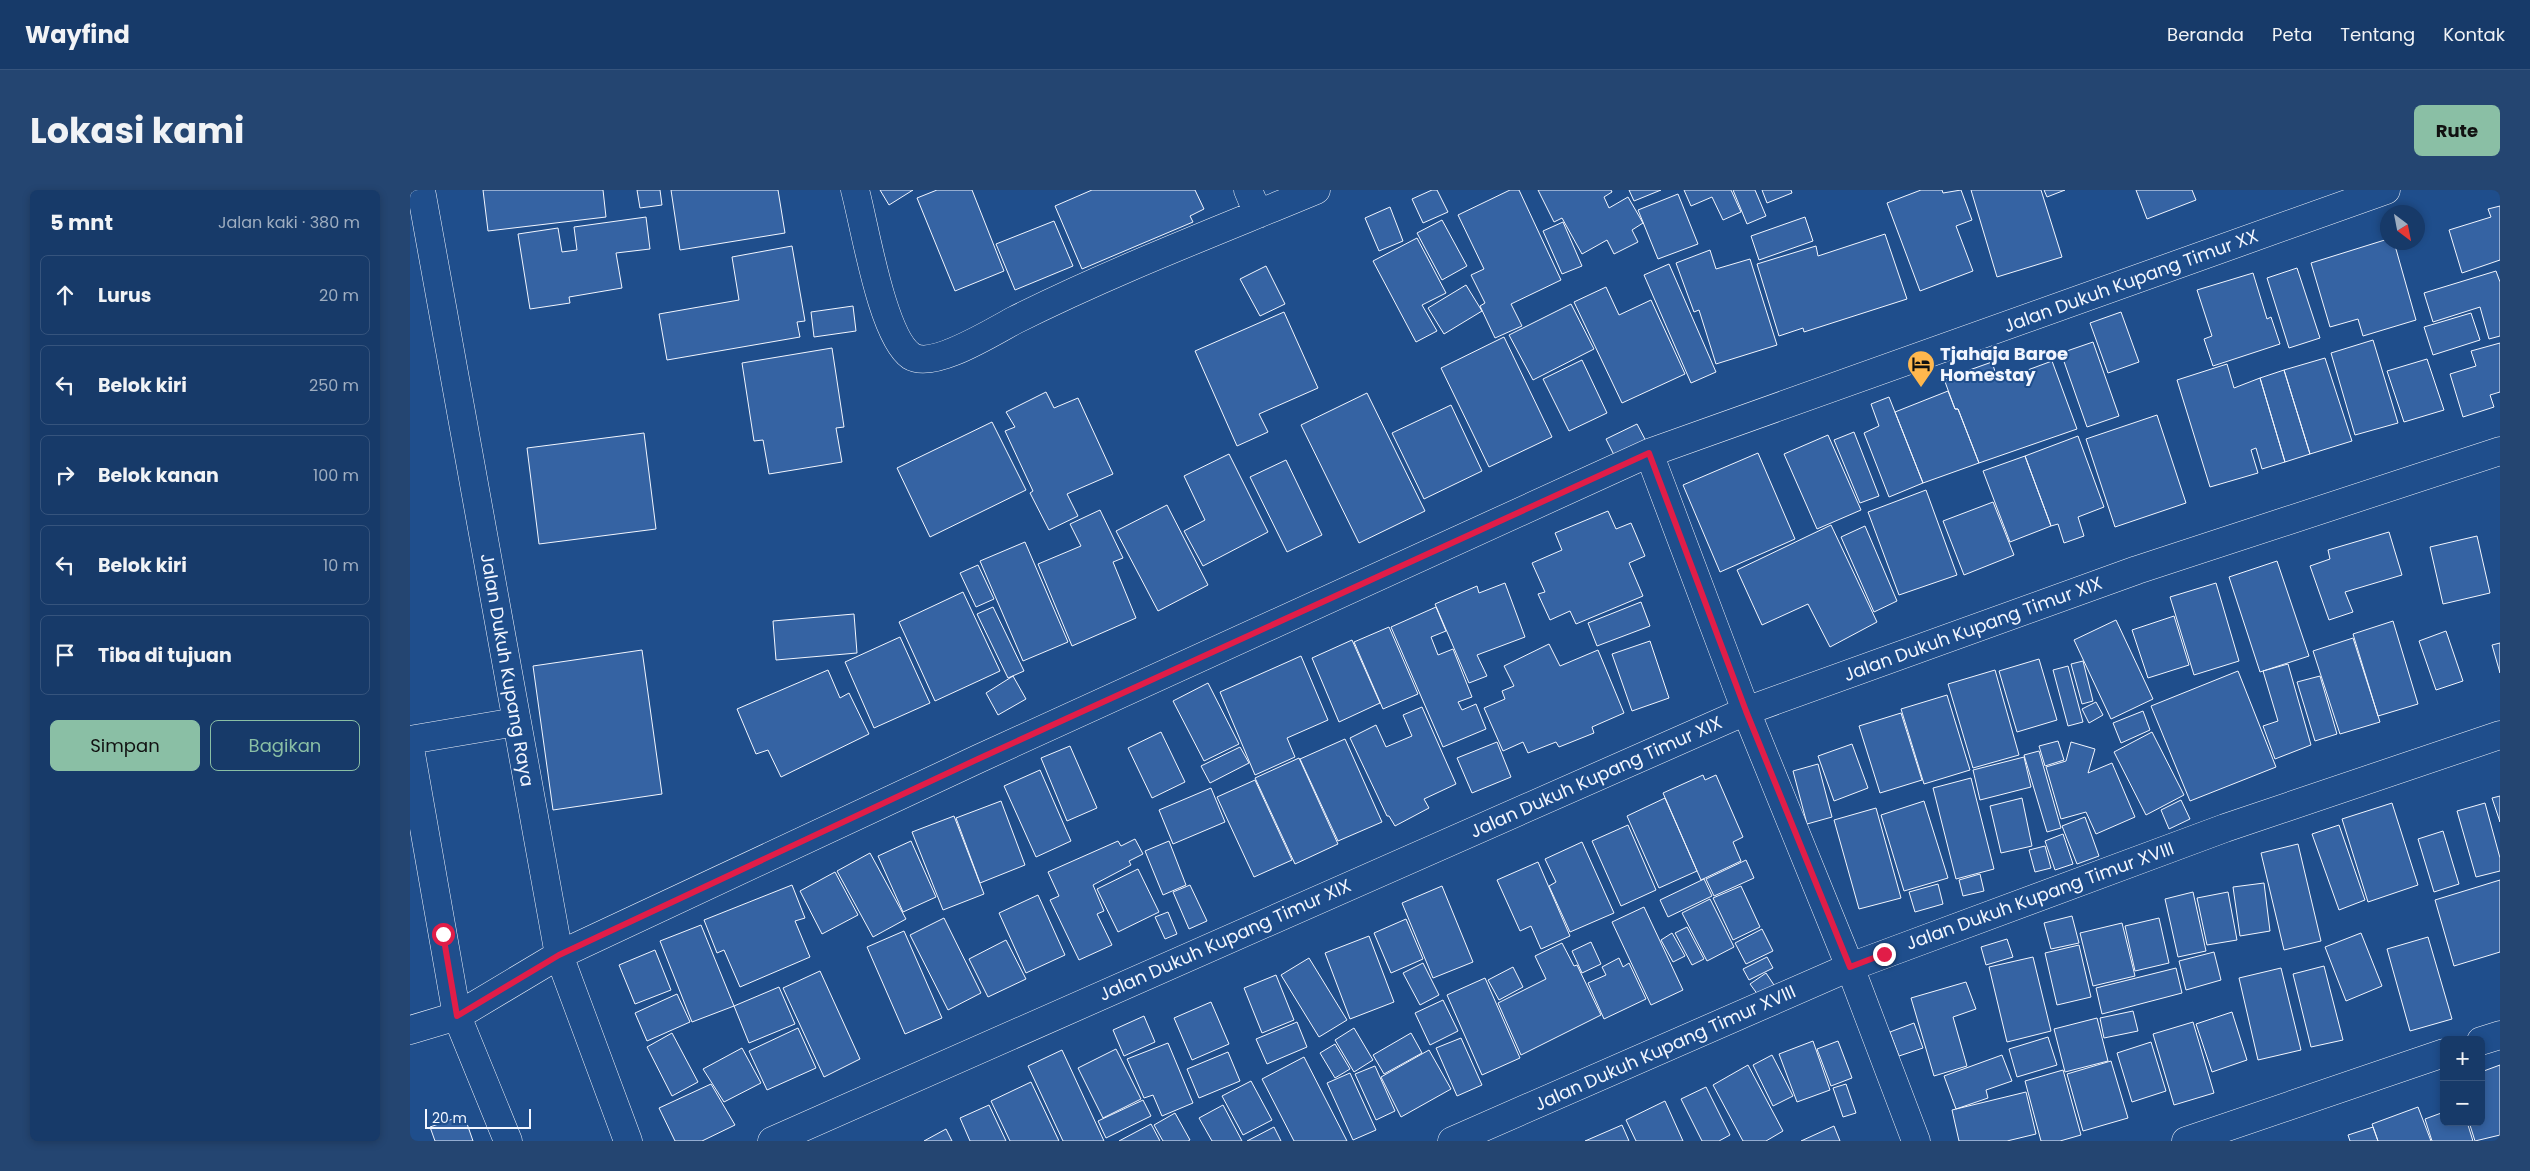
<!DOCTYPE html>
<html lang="id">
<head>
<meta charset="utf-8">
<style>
  :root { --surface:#173a69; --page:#244571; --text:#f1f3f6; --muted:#9eadc0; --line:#36547d; --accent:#8abfa5 }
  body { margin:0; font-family:Poppins,sans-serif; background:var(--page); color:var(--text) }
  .controls { position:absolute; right:15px; bottom:15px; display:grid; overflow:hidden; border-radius:8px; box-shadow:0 2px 8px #0003 }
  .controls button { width:45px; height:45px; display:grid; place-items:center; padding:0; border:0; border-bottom:1px solid var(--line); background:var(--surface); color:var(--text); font:25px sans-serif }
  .compass { position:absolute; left:1970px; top:15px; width:45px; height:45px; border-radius:50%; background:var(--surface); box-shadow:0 2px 8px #0003; rotate:148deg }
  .scale { position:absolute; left:15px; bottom:12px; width:106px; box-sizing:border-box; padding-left:5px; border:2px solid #f2f6ff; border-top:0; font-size:14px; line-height:18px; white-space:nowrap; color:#f2f6ff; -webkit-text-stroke:4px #1f4e8c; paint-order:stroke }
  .stop { position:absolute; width:15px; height:15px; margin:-11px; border:4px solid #e11d48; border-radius:50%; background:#fff }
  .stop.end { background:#e11d48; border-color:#fff; box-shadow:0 1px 5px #0008 }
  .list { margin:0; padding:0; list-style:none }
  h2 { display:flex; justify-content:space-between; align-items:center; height:65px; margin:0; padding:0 20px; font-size:21px }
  h2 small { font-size:16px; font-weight:400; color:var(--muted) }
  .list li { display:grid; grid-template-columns:32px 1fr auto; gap:15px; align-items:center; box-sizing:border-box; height:80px; margin:0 10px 10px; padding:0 10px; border:1px solid var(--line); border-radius:8px }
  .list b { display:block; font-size:19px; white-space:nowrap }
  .list em { font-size:16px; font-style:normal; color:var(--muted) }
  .actions { display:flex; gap:10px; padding:15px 20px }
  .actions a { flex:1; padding:11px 0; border:1px solid var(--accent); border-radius:8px; text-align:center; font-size:18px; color:var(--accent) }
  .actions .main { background:var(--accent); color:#111 }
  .icon { flex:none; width:28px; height:28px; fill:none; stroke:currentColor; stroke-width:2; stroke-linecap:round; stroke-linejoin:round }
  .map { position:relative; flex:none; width:2090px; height:951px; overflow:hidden; border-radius:8px }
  header { display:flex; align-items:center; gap:30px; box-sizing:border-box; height:70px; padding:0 25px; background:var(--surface); border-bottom:1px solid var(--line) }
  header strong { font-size:24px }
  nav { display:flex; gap:28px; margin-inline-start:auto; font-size:18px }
  .intro { display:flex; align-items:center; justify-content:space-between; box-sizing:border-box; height:120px; padding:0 30px }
  h1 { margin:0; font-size:35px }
  .button { padding:12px 22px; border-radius:8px; background:var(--accent); color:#111; font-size:18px; font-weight:700 }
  main { display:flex; gap:30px; padding:0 30px }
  aside { flex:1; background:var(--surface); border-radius:8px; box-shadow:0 2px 8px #0003 }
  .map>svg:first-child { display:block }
  .building { fill:#3563a3; stroke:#f2f6ff }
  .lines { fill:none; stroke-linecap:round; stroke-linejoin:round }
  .minor-casing { stroke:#f2f6ff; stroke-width:29 }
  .minor { stroke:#1f4e8c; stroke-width:28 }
  .route { stroke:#e11d48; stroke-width:6 }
  .labels { text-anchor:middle; stroke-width:4; stroke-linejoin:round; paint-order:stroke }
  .street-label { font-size:18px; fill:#f2f6ff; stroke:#1f4e8c }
  .poi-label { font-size:18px; font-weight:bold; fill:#f2f6ff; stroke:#1f4e8c; text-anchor:start }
</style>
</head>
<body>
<header>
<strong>Wayfind</strong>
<nav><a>Beranda</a><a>Peta</a><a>Tentang</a><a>Kontak</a></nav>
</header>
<div class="intro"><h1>Lokasi kami</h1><a class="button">Rute</a></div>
<main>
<aside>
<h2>5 mnt<small>Jalan kaki · 380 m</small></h2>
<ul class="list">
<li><svg class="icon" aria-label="ahead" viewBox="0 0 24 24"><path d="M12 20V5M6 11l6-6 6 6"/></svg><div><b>Lurus</b></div><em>20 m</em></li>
<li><svg class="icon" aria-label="left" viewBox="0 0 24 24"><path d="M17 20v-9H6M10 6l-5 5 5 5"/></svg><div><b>Belok kiri</b></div><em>250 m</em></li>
<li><svg class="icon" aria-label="right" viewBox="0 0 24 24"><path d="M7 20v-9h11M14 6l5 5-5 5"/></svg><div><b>Belok kanan</b></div><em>100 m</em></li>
<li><svg class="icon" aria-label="left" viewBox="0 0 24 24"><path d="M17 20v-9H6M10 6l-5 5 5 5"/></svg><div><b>Belok kiri</b></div><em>10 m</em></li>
<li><svg class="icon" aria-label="arrive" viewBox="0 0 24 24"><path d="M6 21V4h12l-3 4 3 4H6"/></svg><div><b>Tiba di tujuan</b></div></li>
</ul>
<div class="actions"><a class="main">Simpan</a><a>Bagikan</a></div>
</aside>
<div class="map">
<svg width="2090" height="951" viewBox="0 0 2090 951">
  <rect width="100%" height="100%" fill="#1f4e8c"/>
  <path class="building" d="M73 0H193L196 27 78 41Z
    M227 0H250L252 15 230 18Z
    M261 0H368L375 43 270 60Z
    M470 0H503L479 15Z
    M527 0H562L594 81 545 101 507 8Z
    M682 0H785L794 19 780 26 783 32 672 79 645 16Z
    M1022 0H1027L1038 22 1013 33 1002 9Z
    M1100 0H1109L1151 90 1101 114 1112 136 1085 148 1070 116 1075 113 1061 85 1074 79 1048 25Z
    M1128 0H1201L1202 2 1194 7 1199 18 1218 7 1233 33 1222 40 1228 52 1204 64 1197 50 1172 64 1152 28 1144 32Z
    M1219 0H1251L1224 11Z
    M1274 0H1321L1331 22 1313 30 1302 7 1281 16Z
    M1323 0H1345L1356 26 1337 34Z
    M1352 0H1381L1382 3 1357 13Z
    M1511 0H1532L1533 3 1551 0 1562 30 1546 36 1563 81 1510 101 1477 13Z
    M1561 0H1631L1652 67 1587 87Z
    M1634 0H1655L1637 7Z
    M1726 0H1782L1786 10 1737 29Z
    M1268 4 1288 54 1248 69 1228 20Z
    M2090 16V70L2052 83 2039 40 2081 27 2078 19Z
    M980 17 993 51 969 61 955 28Z
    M236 27 240 59 206 63 212 98 159 107 160 113 120 119 108 44 148 38 152 62 167 60 164 37Z
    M1395 27 1403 51 1349 70 1341 46Z
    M1032 30 1057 76 1032 90 1007 43Z
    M644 31 663 76 605 100 586 54Z
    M1153 32 1172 76 1152 84 1133 41Z
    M1475 44 1497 109 1394 142 1393 138 1369 146 1347 74 1406 56 1408 66Z
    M1007 48 1036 103 1012 115 1027 141 1006 152 963 71Z
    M1978 49V52H1984L2006 130 1953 146 1948 129 1920 137 1901 73Z
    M382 56 395 131 387 132 390 147 257 170 249 124 329 110 322 67Z
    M1300 60 1306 79 1340 69 1367 155 1306 174 1289 120 1284 122 1266 73Z
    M1259 74 1306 182 1281 193 1234 85Z
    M856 76 875 114 850 126 830 89Z
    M1887 78 1910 148 1879 158 1857 88Z
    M2086 81 2090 92V146L2079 149 2070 117 2023 132 2014 103Z
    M1843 83 1857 129 1861 127 1870 154 1803 176 1794 149 1802 146 1787 100Z
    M1056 95 1072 121 1034 144 1018 118Z
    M1196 97 1209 125 1241 110 1275 184 1212 213 1164 112Z
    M1161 114 1184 159 1123 190 1099 145Z
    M443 116 446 141 404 147 401 122Z
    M874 122 908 198 849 224 858 242 827 256 785 161Z
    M1711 122 1729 172 1698 183 1680 133Z
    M2061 123 2070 150 2023 165 2014 137Z
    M1094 147 1142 247 1079 277 1031 178Z
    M1963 150 1988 233 1945 245 1921 163Z
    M1683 152 1709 226 1677 237 1651 163Z
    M2090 153V202L2080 205 2084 217 2053 227 2040 184 2066 176 2061 161Z
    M422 158 434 237 426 238 432 272 359 284 353 250 344 251 332 173Z
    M1915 168 1942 251 1900 264 1874 180Z
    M2017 169 2034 220 1994 232 1977 181Z
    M1172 170 1197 223 1159 241 1133 189Z
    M1642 171 1667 239 1569 273 1548 219H1545L1534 189 1582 172 1588 191Z
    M1817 174 1824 198 1850 188 1875 272 1852 279 1846 258 1841 260 1848 283 1800 297 1767 190Z
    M1874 180 1900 264 1875 272 1850 188Z
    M1538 201 1545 219H1548L1569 273 1513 293 1485 222Z
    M636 202 644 218 668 208 703 284 657 304 668 326 639 340 620 303 623 301 595 241 605 237 596 222Z
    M957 203 1015 321 949 353 891 235Z
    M1479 207 1513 293 1479 307 1454 243 1469 236 1461 214Z
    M1041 215 1072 281 1014 309 982 243Z
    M1747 225 1776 313 1705 337 1676 249Z
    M582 232 616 300 520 347 487 278Z
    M1227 234 1237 253 1206 269 1196 249Z
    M1444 242 1469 306 1450 313 1424 250Z
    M234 243 246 339 129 354 117 258Z
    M1418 245 1451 320 1407 339 1374 264Z
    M1668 246 1694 317 1668 327 1674 346 1654 353 1648 334 1641 336 1615 266Z
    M1348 263 1385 349 1310 382 1273 295Z
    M819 264 858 342 793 376 774 341 795 330 774 286Z
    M1615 266 1641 336 1600 352 1573 281Z
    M876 270 912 345 877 362 840 287Z
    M1516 300 1547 385 1489 405 1458 322Z
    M1583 312 1604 365 1554 385 1533 331Z
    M757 315 798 395 748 421 706 341Z
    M690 320 713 368 703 372 726 428 662 456 628 374 671 356 660 334Z
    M1198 321 1206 339 1221 333 1235 366 1219 373 1233 406 1166 434 1160 421 1140 430 1128 404 1135 402 1122 373 1152 360 1145 343Z
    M1421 335 1467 432 1420 457 1398 414 1352 435 1327 380Z
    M1455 336 1487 411 1464 422 1431 347Z
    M1979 342 1992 385 1935 402 1943 422 1919 430 1900 376 1920 369 1918 360Z
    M2067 346 2080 403 2033 414 2020 357Z
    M615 352 658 452 613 471 570 371Z
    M1867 371 1899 466 1850 482 1819 387Z
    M568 375 584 409 566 417 550 383Z
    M1095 393 1115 447 1067 465 1077 486 1059 493 1025 414 1067 396 1069 403Z
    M1806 393 1829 471 1784 485 1760 407Z
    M553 402 590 481 525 511 489 432Z
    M1231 412 1240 436 1187 456 1178 433Z
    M583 417 614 481 598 488 567 424Z
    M1026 417 1036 441 1021 447 1028 465 1043 459 1062 507 1048 512 1052 520 1066 514 1076 539 1033 557 981 437Z
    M444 424 447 463 366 470 363 431Z
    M1764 426 1779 475 1738 488 1722 440Z
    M1706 430 1743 509 1701 529 1664 450Z
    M1983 431 2008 514 1968 526 1943 444Z
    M979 437 1008 504 973 519 944 452Z
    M2036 441 2053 491 2026 500 2009 451Z
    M490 447 520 513 464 538 435 472Z
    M1943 448 1970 532 1930 544 1903 461Z
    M942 450 970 513 929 532 902 468Z
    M1240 451 1259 508 1222 521 1202 464Z
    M2090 453V483L2082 455Z
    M1139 454 1150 476 1188 460 1214 523 1182 537 1184 543 1149 557 1146 552 1118 563 1113 552 1093 561 1074 518 1095 509 1092 501 1104 496 1094 476Z
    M232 460 252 604 143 620 123 476Z
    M891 466 918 530 877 548 885 567 845 585 810 502Z
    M1629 469 1647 530 1607 542 1589 481Z
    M1673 471 1683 511 1672 514 1661 474Z
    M1878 474 1901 555 1865 569 1853 536 1868 531 1853 481Z
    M1658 476 1673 532 1658 536 1643 480Z
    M418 480 430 508 439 503 459 544 371 587 358 560 346 564 327 519Z
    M1585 480 1609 565 1563 578 1538 494Z
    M1828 481 1866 577 1780 611 1741 516Z
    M603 486 616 509 588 525 576 503Z
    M1910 486 1927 544 1905 551 1887 492Z
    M798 493 829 554 794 571 763 511Z
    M1537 505 1560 580 1514 594 1491 519Z
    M1686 512 1693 525 1679 533 1672 519Z
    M1012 517 1046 594 1014 609 1019 618 985 636 979 626H977L940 548 966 535 976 557 1002 546 993 525Z
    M1733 521 1740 540 1711 553 1703 533Z
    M1491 523 1512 590 1470 603 1449 536Z
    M751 542 775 592 742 608 718 558Z
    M1742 542 1774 605 1736 625 1704 562Z
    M935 549 972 632 928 651 890 569Z
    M1648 551 1654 570 1635 576 1629 556Z
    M1087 552 1101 587 1062 603 1047 568Z
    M1661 552 1685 559 1678 583 1702 573 1725 627 1686 644 1676 622 1651 629 1636 577 1656 571Z
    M1442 554 1458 598 1424 611 1408 566Z
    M660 556 687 618 657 631 631 568Z
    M830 557 839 573 800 593 791 576Z
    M1629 561 1651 638 1637 642 1614 565Z
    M1614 567 1621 597 1570 610 1563 580Z
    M889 568 928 654 885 674 845 588Z
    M1408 574 1422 627 1397 634 1383 581Z
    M630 580 661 651 626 667 594 596Z
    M1293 585 1295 590 1306 585 1333 647 1323 652 1331 671 1291 690 1253 603Z
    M1561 588 1584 679 1546 689 1523 598Z
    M845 590 882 670 844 687 807 607Z
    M801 598 815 632 763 654 749 620Z
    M2090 606V632L2082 608Z
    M1255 608 1287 681 1249 698 1217 626Z
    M1612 608 1622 656 1591 663 1580 616Z
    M1771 610 1780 629 1759 639 1751 620Z
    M591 611 615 675 570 693 546 628Z
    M1514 611 1538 688 1494 701 1471 625Z
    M1982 613 2008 695 1958 712 1932 629Z
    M2075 613 2090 668V681L2066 687 2047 621Z
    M1466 618 1491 708 1449 719 1424 630Z
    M544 626 574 704 533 720 502 642Z
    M1675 627 1689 666 1667 674 1652 636Z
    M1218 635 1246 700 1211 716 1182 651Z
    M1929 635 1955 710 1929 720 1902 644Z
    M2033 641 2049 694 2024 702 2008 649Z
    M1653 644 1663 674 1645 680 1635 651Z
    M725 649 733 664 719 671 721 675 683 695 694 721 687 724 702 755 669 770 640 710 649 706 638 682 708 651 711 656Z
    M501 651 526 707 493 722 468 666Z
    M759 651 776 695 753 705 735 661Z
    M1172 652 1204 723 1160 742 1139 696 1146 692 1135 669Z
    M1888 654 1911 751 1874 760 1851 663Z
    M1635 656 1641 678 1625 682 1619 660Z
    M460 663 496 729 463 747 427 681Z
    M1336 670 1344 688 1304 706 1296 689Z
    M1128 672 1160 746 1131 759 1121 736 1110 741 1087 690Z
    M728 679 749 722 708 742 687 699Z
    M425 682 448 725 412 744 390 701Z
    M1570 684 1574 701 1553 706 1549 690Z
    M1294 689 1302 706 1258 727 1250 710Z
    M2090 690V762L2044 776 2025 710Z
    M1854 693 1860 741 1830 746 1823 697Z
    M1528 694 1533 714 1505 722 1499 702Z
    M382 695 395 728 385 731 400 767 330 797 314 760 307 763 294 730Z
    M780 695 797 731 779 739 763 702Z
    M1032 696 1063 772 1023 788 992 713Z
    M1331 696 1350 737 1323 750 1303 708Z
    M1783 702 1796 761 1768 767 1755 709Z
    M1818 702 1827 750 1797 755 1787 708Z
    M628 705 655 765 616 783 589 723Z
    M1300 709 1324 757 1297 771 1272 723Z
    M1234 717 1273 800 1241 815 1202 732Z
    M758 722 767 744 755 749 745 727Z
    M1662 726 1669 753 1641 759 1634 733Z
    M534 728 571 803 538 820 500 745Z
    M1749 728 1759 773 1725 781 1715 736Z
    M996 729 1013 769 981 783 964 743Z
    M1712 733 1725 786 1683 796 1670 743Z
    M291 735 324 816 282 832 250 751Z
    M1277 737 1294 769 1282 775 1265 743Z
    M1352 739 1363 761 1336 774 1325 753Z
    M494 741 532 828 495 844 457 757Z
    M1262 743 1275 766 1263 772 1251 750Z
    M1951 743 1972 796 1936 811 1915 757Z
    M959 746 984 812 940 829 915 763Z
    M2018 747 2042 829 2000 841 1977 759Z
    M1597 749 1603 767 1576 775 1571 757Z
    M596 750 616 789 578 807 559 769Z
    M1181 752 1191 774 1172 783 1162 761Z
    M1152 753 1164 776 1167 775 1191 825 1111 865 1088 813 1136 789 1125 766Z
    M1669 755 1681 807 1647 815 1635 763Z
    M245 760 261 800 225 814 209 775Z
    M1804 762 1811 790 1776 800 1769 771Z
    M1357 767 1363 778 1339 790 1333 779Z
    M1623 767 1641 841 1597 852 1579 777Z
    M899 768 937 830 909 847 871 785Z
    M1209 768 1213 777 1219 773 1236 809 1194 829 1178 793 1196 785 1192 777Z
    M1013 773 1029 805 1010 815 993 783Z
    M1914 776 1933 850 1901 857 1883 784Z
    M1103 777 1113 797 1089 810 1078 790Z
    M1766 778 1772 803 1692 824 1686 798Z
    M1871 778 1891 860 1848 870 1829 788Z
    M410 781 450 869 414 887 373 798Z
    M1356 783 1366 798 1351 809 1340 794Z
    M866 785 884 830 852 843 834 798Z
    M1075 788 1110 868 1072 885 1037 805Z
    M1556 792 1566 819 1543 827 1557 876 1524 886 1501 808Z
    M369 797 385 834 339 853 324 816Z
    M267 804 280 832 237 851 225 823Z
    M1033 810 1048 841 1020 855 1005 823Z
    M801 812 819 854 782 870 764 828Z
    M1723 821 1728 841 1694 848 1690 828Z
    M1822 822 1837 870 1802 882 1786 834Z
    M734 826 745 852 714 866 703 840Z
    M1687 828 1698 871 1655 882 1644 839Z
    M887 832 897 857 857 874 846 849Z
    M1783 832 1804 903 1764 915 1743 844Z
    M1504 833 1513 858 1489 866 1480 842Z
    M388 838 406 878 357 900 339 861Z
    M944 838 963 870 944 882 925 850Z
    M262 843 288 892 262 906 237 857Z
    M1001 843 1012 863 974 884 963 865Z
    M1638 847 1647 875 1607 887 1599 859Z
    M1051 848 1072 895 1047 906 1026 858Z
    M1403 851 1420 900 1387 912 1369 864Z
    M1428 851 1442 888 1421 896 1407 859Z
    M1741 852 1756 901 1722 912 1707 863Z
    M758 853 783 913 752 926 743 905 734 908 717 869Z
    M925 854 940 879 925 888 910 863Z
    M332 858 351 893 314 912 293 879Z
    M706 859 731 909 693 928 668 878Z
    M652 860 694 951H653L618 876Z
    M1019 860 1041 899 991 927 971 887Z
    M818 862 830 891 789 908 777 879Z
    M1362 865 1383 906 1363 916 1343 875Z
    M1592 865 1602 891 1576 900 1578 908 1546 919 1534 886Z
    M894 867 937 951H884L852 889Z
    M1701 871 1718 928 1673 941 1657 884Z
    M1338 875 1373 941 1356 951H1333L1303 895Z
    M2090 875V945L2065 951 2059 932H2071V882Z
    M965 876 985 921 966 930 945 884Z
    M1653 880 1671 945 1650 951H1631L1615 891Z
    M940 883 966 940 943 950 917 893Z
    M841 891 862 930 833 945 812 906Z
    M621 892 649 951H600L581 911Z
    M301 894 325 935 292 951H265L249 918Z
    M1436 894 1446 923 1433 927 1423 898Z
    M1296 897 1320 945 1309 951H1292L1271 909Z
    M1616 902 1626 944 1597 951H1549L1542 920Z
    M733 910 741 926 696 948 688 931Z
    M1255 911 1273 951H1226L1216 930Z
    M579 915 596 951H560L550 928Z
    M813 915 832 951H802L789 928Z
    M2008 917 2021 951H1968L1962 934Z
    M2034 922V932H2057L2063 951H2022L2015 929Z
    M765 923 780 950 778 951H753L744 935Z
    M54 925 63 951H25L20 937Z
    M741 934 750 951H709Z
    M1212 935 1219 951H1175Z
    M1424 936 1430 951H1391Z
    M864 937 871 951H837Z
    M1963 937 1968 951H1940L1938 945Z
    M536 939 542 951H514Z"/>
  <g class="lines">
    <g class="minor-casing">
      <path id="minor" d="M11 0 149 765 218 951
        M445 0C455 37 472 146 501 166 523 180 584 141 605 130 703 81 805 42 906 0
        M838 0 848 24
        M1239 263 1336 521 1440 777 1506 951
        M0 550 106 532
        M0 558 47 826 98 951
        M0 840 47 826 149 765 568 569 1239 263 1976 0
        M2071 851 2090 845
        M362 951 1336 521 1727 380 2090 261
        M1042 951 1440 777 1815 638 2090 545
        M1776 951 2034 863"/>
    </g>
    <use href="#minor" class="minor"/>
  </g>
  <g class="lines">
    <path class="route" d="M33 744 47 826 149 765 568 569 1239 263 1336 521 1440 777 1474 764"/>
  </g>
  <defs>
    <g id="hotel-pin" transform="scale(1.4375)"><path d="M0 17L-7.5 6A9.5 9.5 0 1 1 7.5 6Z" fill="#ffb74d" stroke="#1f4e8c"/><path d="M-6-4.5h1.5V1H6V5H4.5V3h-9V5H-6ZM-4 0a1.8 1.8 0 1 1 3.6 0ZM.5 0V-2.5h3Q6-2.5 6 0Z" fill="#111"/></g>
  </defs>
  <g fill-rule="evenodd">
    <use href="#hotel-pin" x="1511" y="174"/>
  </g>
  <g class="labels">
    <g class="street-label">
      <text transform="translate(1721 91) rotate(-20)" y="6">Jalan Dukuh Kupang Timur XX</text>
      <text transform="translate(1563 439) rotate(-20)" y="6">Jalan Dukuh Kupang Timur XIX</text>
      <text transform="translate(97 480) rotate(80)" y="6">Jalan Dukuh Kupang Raya</text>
      <text transform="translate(1186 587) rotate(-24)" y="6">Jalan Dukuh Kupang Timur XIX</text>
      <text transform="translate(1630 706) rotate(-20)" y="6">Jalan Dukuh Kupang Timur XVIII</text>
      <text transform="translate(815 750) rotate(-24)" y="6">Jalan Dukuh Kupang Timur XIX</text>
      <text transform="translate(1255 858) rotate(-24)" y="6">Jalan Dukuh Kupang Timur XVIII</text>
    </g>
    <g class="poi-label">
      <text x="1530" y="170">Tjahaja Baroe<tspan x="1530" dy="21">Homestay</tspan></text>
    </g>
  </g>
</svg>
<div class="controls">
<button>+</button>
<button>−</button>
</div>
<svg class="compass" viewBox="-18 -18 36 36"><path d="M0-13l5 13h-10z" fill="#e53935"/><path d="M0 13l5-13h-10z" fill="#9eadc0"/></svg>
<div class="scale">20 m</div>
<div class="stop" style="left:33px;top:744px"></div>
<div class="stop end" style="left:1474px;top:764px"></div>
</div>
</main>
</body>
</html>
